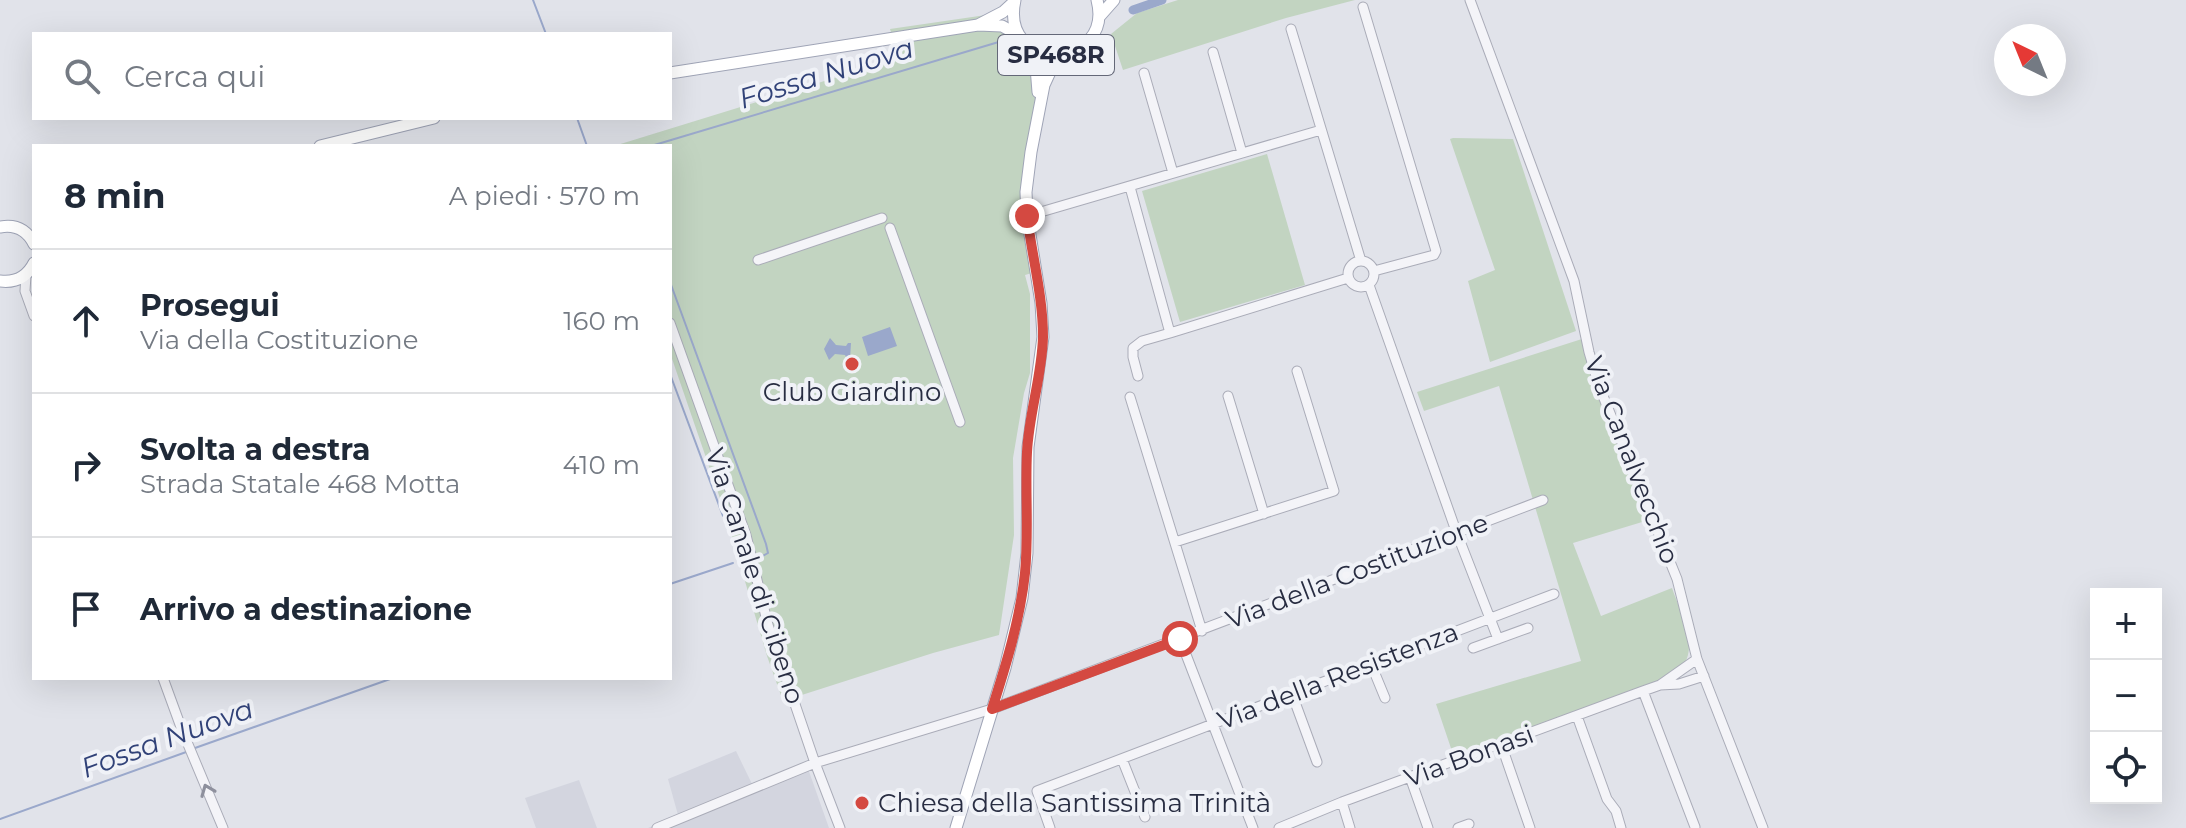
<!DOCTYPE html>
<html lang="it">
<head>
<meta charset="utf-8">
<style>
  :root { --surface:#fff; --page:#f6f6f7; --text:#1f2937; --muted:#747a83; --line:#e0e1e3 }
  body { margin:0; font-family:Montserrat,sans-serif; background:var(--page); color:var(--text) }
  .controls { position:absolute; right:24px; bottom:24px; display:grid; overflow:hidden; border-radius:0px; box-shadow:0 8px 32px #0002 }
  .controls button { width:72px; height:72px; display:grid; place-items:center; padding:0; border:0; border-bottom:2px solid var(--line); background:var(--surface); color:var(--text); font:40px sans-serif }
  .compass { position:absolute; left:1994px; top:24px; width:72px; height:72px; border-radius:50%; background:var(--surface); box-shadow:0 8px 32px #0002; rotate:317deg }
  .stop { position:absolute; width:24px; height:24px; margin:-18px; border:6px solid #d44941; border-radius:50%; background:#fff }
  .stop.end { background:#d44941; border-color:#fff; box-shadow:0 2px 8px #0008 }
  .list { margin:0; padding:0; list-style:none }
  h2 { display:flex; justify-content:space-between; align-items:center; height:104px; margin:0; padding:0 32px; font-size:34px }
  h2 small { font-size:26px; font-weight:400; color:var(--muted) }
  .list li { display:grid; grid-template-columns:52px 1fr auto; gap:24px; align-items:center; box-sizing:border-box; height:144px; padding:0 32px; border-top:2px solid var(--line) }
  .list b { display:block; font-size:30px; white-space:nowrap }
  .list p { margin:0; font-size:26px; white-space:nowrap; color:var(--muted) }
  .list em { font-size:26px; font-style:normal; color:var(--muted) }
  .icon { flex:none; width:44px; height:44px; fill:none; stroke:currentColor; stroke-width:2; stroke-linecap:round; stroke-linejoin:round }
  .map { position:relative; flex:none; width:2186px; height:828px; overflow:hidden }
  .search { position:absolute; background:var(--surface); box-shadow:0 8px 32px #0002; left:32px; top:32px; width:640px; height:88px; display:flex; align-items:center; gap:20px; box-sizing:border-box; padding:0 28px; border-radius:0px; color:var(--muted); font-size:30px }
  .panel { position:absolute; background:var(--surface); box-shadow:0 8px 32px #0002; left:32px; top:144px; width:640px; height:536px; border-radius:0px }
  .map>svg:first-child { display:block }
  .built { fill:#d3d5df }
  .green { fill:#c2d4c1 }
  .water { fill:#9aa8cb }
  .lines { fill:none; stroke-linecap:round; stroke-linejoin:round }
  .stream { stroke:#9aa8cb; stroke-width:2 }
  .canal { stroke:#9aa8cb; stroke-width:9 }
  .minor-casing { stroke:#aaacb8; stroke-width:11 }
  .major-casing { stroke:#9fa4b6; stroke-width:13 }
  .minor { stroke:#f4f4f8; stroke-width:9 }
  .major { stroke:#fff; stroke-width:11 }
  .oneway { stroke:#8e909d }
  .route { stroke:#d44941; stroke-width:10 }
  .poi-dot { fill:#d44941; stroke:#f0f2f7; stroke-width:3 }
  .labels { text-anchor:middle; stroke-width:8; stroke-linejoin:round; paint-order:stroke }
  .shield { fill:#f0f2f7; stroke:#646878; stroke-width:2 }
  .shield-label { font-size:24px; font-weight:bold; fill:#282d42 }
  .poi-label { font-size:26px; fill:#282d42; stroke:#f0f2f7 }
  .street-label { font-size:26px; fill:#282d42; stroke:#f0f2f7 }
  .water-label { font-size:28px; font-style:italic; fill:#314278; stroke:#f0f2f7 }
</style>
</head>
<body>
<div class="map">
<svg width="2186" height="828" viewBox="0 0 2186 828">
  <rect width="100%" height="100%" fill="#e1e3ea"/>
  <path class="built" d="M736 751 753 786 806 763 829 828H648L678 815 668 779Z
    M579 780 597 828H536L525 798Z"/>
  <path class="green" d="M1178 0H1355L1286 18 1123 70 1111 34 1137 13Z
    M986 15 1025 50 1032 66 1050 75 1031 172 1028 200 1039 271 1025 275 1030 294V373L1024 393 1013 458 1014 535 999 635 933 653 783 701 767 656 724 510 670 353V146H614L899 58 890 29Z
    M1453 138 1513 139 1576 331 1490 362 1468 281 1495 270 1450 139Z
    M1267 154 1305 285 1180 322 1142 191Z
    M1585 338 1652 519 1573 543 1601 616 1672 588C1679 609 1698 643 1684 664 1680 669 1674 673 1669 677L1455 760 1436 704 1581 661 1499 386 1424 411 1417 392Z"/>
  <path class="water" d="M890 327 897 346 868 356 862 337Z
    M830 338 836 345 846 346 848 343H851L850 359H847L845 355 835 354 829 360 824 349Z"/>
  <g class="lines">
    <path class="stream" d="M533 0 546 34
      M577 118 587 146
      M651 146 1012 38
      M670 282 766 544 768 553 761 557
      M670 374 723 516
      M670 584 733 563
      M195 748 393 678
      M0 819 189 751"/>
    <path class="canal" d="M1133 10 1162 0"/>
    <g class="minor-casing">
      <path id="minor" d="M1470 0 1574 281 1589 352 1599 386 1677 579 1697 659 1763 828
        M1363 7 1436 251 1434 255 1374 271
        M1291 29 1361 261
        M1213 52 1242 153
        M1144 73 1173 173
        M1130 187 1170 333 1348 278
        M1027 216 1321 130
        M890 228 960 422
        M758 260 882 218
        M1348 274a13 13 0 1 1 26 0a13 13 0 1 1-26 0Z
        M26 275 25 291 34 316
        M1369 285 1456 531 1498 639
        M670 323 746 535 768 625 815 763 840 828
        M1138 376 1133 357V348L1142 341 1170 333
        M1228 396 1264 514
        M1130 397 1202 631
        M1175 542 1334 491 1297 371
        M1180 639 1253 828
        M1473 648 1528 628
        M1371 664 1385 698
        M163 678 182 730 223 828
        M1660 685 1679 684 1704 676
        M1643 691 1695 827
        M1292 694 1317 762
        M1577 716 1607 799 1616 811 1621 828
        M1501 744 1530 828
        M1122 759 1145 817
        M1410 777 1428 828
        M1342 802 1350 828
        M657 828 815 763 992 709 1543 500
        M1050 828 1037 791 1554 594
        M1279 828 1342 802 1643 691 1660 685 1697 659
        M1458 828 1469 824"/>
    </g>
    <g class="major-casing">
      <path id="major" d="M1015 0C999 74 1115 69 1097 0
        M1099 17 1114 0
        M978 25 1003 12 1014 2
        M1030 46 1036 67 1038 92
        M670 73 978 25 1002 26 1020 36
        M320 146 434 118
        M0 227C16 224 27 230 34 244
        M0 281C16 283 27 277 34 263
        M956 828 1005 668 1022 598 1027 553 1028 447 1043 337 1041 303 1027 216 1026 192 1031 152 1044 85 1050 72 1058 62 1071 52"/>
    </g>
    <use href="#minor" class="minor"/>
    <use href="#major" class="major"/>
  </g>
  <defs><path id="oneway-chevron" d="M-2-3.5L2.5 0L-2 3.5" fill="none" stroke-width="1.6" stroke-linecap="round" stroke-linejoin="round" transform="scale(2)"/></defs>
  <use class="oneway" href="#oneway-chevron" transform="translate(207 790) rotate(-112)"/>
  <g class="lines">
    <path class="route" d="M1027 216C1032 256 1043 296 1043 337 1042 376 1029 413 1027 452 1025 492 1029 533 1025 573 1020 620 1006 665 992 709L1180 639"/>
  </g>
  <g class="poi-dot">
    <circle cx="852" cy="364" r="8"/>
    <circle cx="862" cy="803" r="8"/>
  </g>
  <g class="labels">
    <rect class="shield" x="998" y="35" width="116" height="40" rx="6"/>
    <g class="shield-label">
      <text x="1056" y="63">SP468R</text>
    </g>
    <g class="poi-label">
      <text x="852" y="401">Club Giardino</text>
      <text x="878" y="812" text-anchor="start">Chiesa della Santissima Trinità</text>
    </g>
    <g class="street-label">
      <text transform="translate(1632 460) rotate(69)" y="9">Via Canalvecchio</text>
      <text transform="translate(1357 571) rotate(-21)" y="9">Via della Costituzione</text>
      <text transform="translate(755 576) rotate(72)" y="9">Via Canale di Cibeno</text>
      <text transform="translate(1338 676) rotate(-21)" y="9">Via della Resistenza</text>
      <text transform="translate(1469 756) rotate(-20)" y="9">Via Bonasi</text>
    </g>
    <g class="water-label">
      <text transform="translate(826 73) rotate(-17)" y="10">Fossa Nuova</text>
      <text transform="translate(167 738) rotate(-20)" y="10">Fossa Nuova</text>
    </g>
  </g>
</svg>
<div class="controls">
<button>+</button>
<button>−</button>
<button><svg class="icon" aria-label="locate" viewBox="0 0 24 24"><circle cx="12" cy="12" r="6"/><path d="M12 2v4M12 18v4M2 12h4M18 12h4"/></svg></button>
</div>
<svg class="compass" viewBox="-18 -18 36 36"><path d="M0-13l5 13h-10z" fill="#e53935"/><path d="M0 13l5-13h-10z" fill="#747a83"/></svg>
<div class="stop" style="left:1180px;top:639px"></div>
<div class="stop end" style="left:1027px;top:216px"></div>
<div class="search"><svg class="icon" aria-label="search" viewBox="0 0 24 24"><circle cx="10" cy="10" r="6"/><path d="M15 15l6 6"/></svg>Cerca qui</div>
<section class="panel">
<h2>8 min<small>A piedi · 570 m</small></h2>
<ul class="list">
<li><svg class="icon" aria-label="ahead" viewBox="0 0 24 24"><path d="M12 20V5M6 11l6-6 6 6"/></svg><div><b>Prosegui</b><p>Via della Costituzione</p></div><em>160 m</em></li>
<li><svg class="icon" aria-label="right" viewBox="0 0 24 24"><path d="M7 20v-9h11M14 6l5 5-5 5"/></svg><div><b>Svolta a destra</b><p>Strada Statale 468 Motta</p></div><em>410 m</em></li>
<li><svg class="icon" aria-label="arrive" viewBox="0 0 24 24"><path d="M6 21V4h12l-3 4 3 4H6"/></svg><div><b>Arrivo a destinazione</b></div></li>
</ul>
</section>
</div>
</body>
</html>
